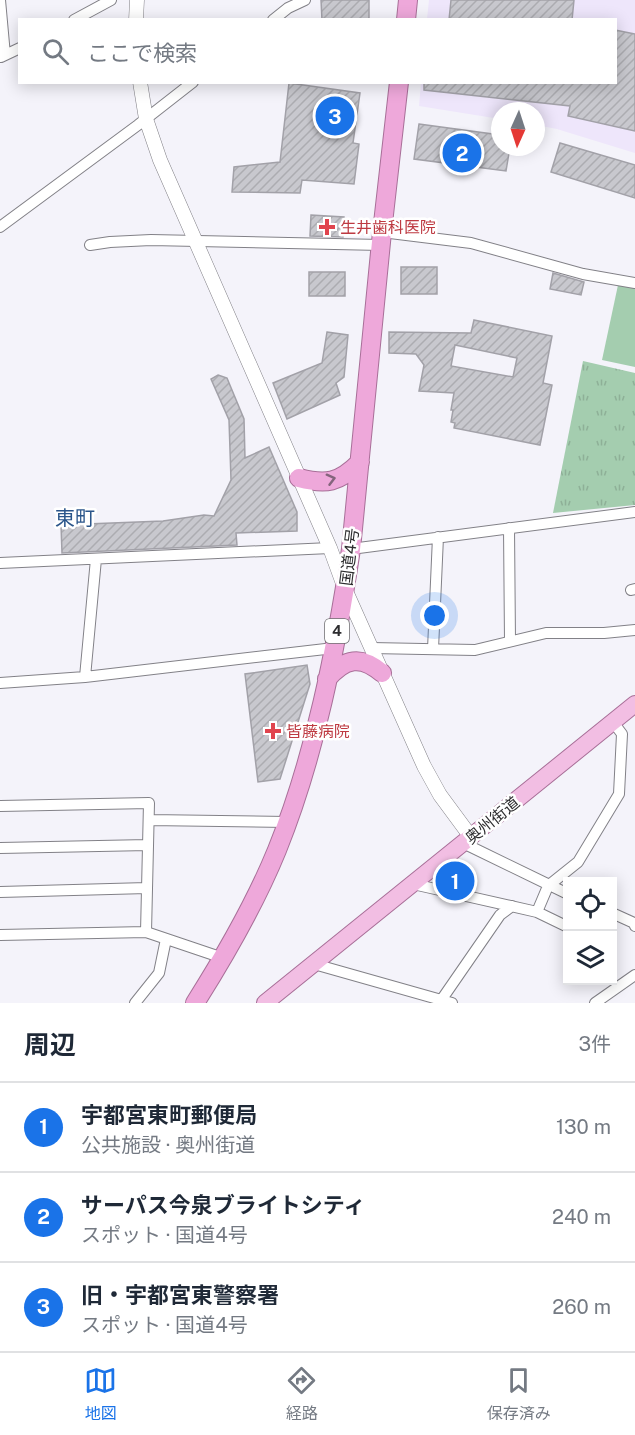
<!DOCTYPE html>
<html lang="ja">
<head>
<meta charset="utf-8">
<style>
  :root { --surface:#fff; --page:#f6f6f7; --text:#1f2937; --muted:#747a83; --line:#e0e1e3; --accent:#1a73e8 }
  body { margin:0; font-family:"Public Sans","Noto Sans JP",sans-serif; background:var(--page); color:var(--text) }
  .controls { position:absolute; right:18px; bottom:18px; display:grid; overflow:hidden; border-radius:0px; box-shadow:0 3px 15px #0003 }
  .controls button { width:54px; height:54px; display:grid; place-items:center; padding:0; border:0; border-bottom:2px solid var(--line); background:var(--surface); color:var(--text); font:30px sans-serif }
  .compass { position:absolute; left:491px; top:102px; width:54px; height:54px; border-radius:50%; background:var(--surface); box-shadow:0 3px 15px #0003; rotate:183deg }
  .you { position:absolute; left:435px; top:616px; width:21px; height:21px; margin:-15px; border:4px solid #fff; border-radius:50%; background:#1a73e8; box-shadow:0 0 0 9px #1a73e833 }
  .badge { display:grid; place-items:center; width:39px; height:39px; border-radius:50%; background:var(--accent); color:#fff; font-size:20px; font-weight:700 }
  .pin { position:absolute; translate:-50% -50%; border:3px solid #fff; box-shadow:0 2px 6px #0006 }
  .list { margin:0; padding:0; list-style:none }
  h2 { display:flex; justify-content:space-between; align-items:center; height:78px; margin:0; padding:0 24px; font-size:26px }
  h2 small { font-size:20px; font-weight:400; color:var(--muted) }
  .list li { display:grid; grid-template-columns:39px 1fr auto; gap:18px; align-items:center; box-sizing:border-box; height:90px; padding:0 24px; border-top:2px solid var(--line) }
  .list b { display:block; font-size:22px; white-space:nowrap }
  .list p { margin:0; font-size:20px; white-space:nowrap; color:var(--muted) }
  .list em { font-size:20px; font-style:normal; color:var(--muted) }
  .icon { flex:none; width:33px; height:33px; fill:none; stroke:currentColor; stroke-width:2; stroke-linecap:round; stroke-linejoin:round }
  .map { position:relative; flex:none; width:635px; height:1003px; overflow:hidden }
  .search { position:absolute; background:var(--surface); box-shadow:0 3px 15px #0003; left:18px; right:18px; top:18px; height:66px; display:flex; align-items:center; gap:15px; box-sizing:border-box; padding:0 21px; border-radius:0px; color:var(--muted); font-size:22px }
  .sheet { height:348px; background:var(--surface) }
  nav { display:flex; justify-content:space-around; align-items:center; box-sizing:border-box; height:84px; border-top:2px solid var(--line); background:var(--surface); font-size:16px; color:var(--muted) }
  nav a { display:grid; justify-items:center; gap:3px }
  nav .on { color:var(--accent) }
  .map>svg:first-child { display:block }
  .commercial { fill:#eee6fb }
  .park { fill:url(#park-tufts) }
  .garden { fill:#a4cdaf }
  .building { fill:url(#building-hatch); stroke:#a2a1a8; stroke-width:1.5; fill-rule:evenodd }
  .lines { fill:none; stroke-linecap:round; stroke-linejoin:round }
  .minor-casing { stroke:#828187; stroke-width:12 }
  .tertiary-casing { stroke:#828187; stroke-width:15 }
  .primary-casing { stroke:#a86f98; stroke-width:18 }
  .trunk-casing { stroke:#a86f98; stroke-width:20 }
  .minor { stroke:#fff; stroke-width:10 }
  .tertiary { stroke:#fff; stroke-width:14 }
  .primary { stroke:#f2bee3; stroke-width:16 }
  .trunk { stroke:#eea8da; stroke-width:18 }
  .oneway { stroke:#84647c }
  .health-dot { fill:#e0444e; stroke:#fff; stroke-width:2 }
  .labels { text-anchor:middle; stroke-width:5; stroke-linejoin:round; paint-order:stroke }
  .shield { fill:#fff; stroke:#6c6c6d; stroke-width:1.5 }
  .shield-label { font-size:15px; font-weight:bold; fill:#2d2d2f }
  .health-label { font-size:16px; fill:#be3a42; stroke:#fff; text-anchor:start }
  .street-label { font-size:16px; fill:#2d2d2f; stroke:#fff }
  .quarter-label { font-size:20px; fill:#2a558a; stroke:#fff }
</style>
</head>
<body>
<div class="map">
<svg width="635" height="1003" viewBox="0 0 635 1003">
  <defs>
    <pattern id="park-tufts" width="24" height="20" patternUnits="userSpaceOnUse" patternTransform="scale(1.5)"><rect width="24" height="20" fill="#a4cdaf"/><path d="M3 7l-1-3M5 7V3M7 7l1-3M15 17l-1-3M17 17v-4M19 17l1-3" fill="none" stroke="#8eb097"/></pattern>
    <pattern id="building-hatch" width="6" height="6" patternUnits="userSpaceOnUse" patternTransform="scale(1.5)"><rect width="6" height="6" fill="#c8c8ce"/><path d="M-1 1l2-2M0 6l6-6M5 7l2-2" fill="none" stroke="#acacb1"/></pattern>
  </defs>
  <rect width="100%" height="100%" fill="#f4f3fa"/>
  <path class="commercial" d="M429 0H635V153L557 129 536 125V111H500V119L419 106 421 83 616 82V20L427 19Z"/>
  <path class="park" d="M583 361 635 373V505L553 513Z"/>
  <path class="garden" d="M618 285 635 288V367L602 360Z"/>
  <path class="building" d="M321 0H369V20H322Z
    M451 0H574L572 20H449Z
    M615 30 635 34V131L568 116 570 106 424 90V82H615Z
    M289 83 360 93 353 143 359 144 354 184 302 180 300 193 232 192 234 167 280 162Z
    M419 124 500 135V147H510L506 171 414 159Z
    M560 143 635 165V198L551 172Z
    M311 215 344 217 343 237 310 236Z
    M401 267H437V294H401Z
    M309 272H345V296H309Z
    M553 273 584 282 581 295 550 289Z
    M474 320 552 336 543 383 552 385 540 445 454 428 455 423 451 422 453 410H451L454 393 419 391 424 365 416 354 389 353V332L471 333ZM455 345 517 358 513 377 451 366Z
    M327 332 348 335 344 377 336 383 340 395 287 419 273 383 322 363Z
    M218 375 227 378 244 419 245 458 269 447 297 512V531L236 533 237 545 62 553 61 525 163 521 204 515 214 516 231 480 229 420 211 379Z
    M307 665 310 684 280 779 258 782 245 674Z
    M454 868 472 886 468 889 443 883 444 877Z"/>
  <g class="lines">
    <g class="minor-casing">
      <path id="minor" d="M0 0 5 55
        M74 20 111 0
        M273 20 288 8 305 0
        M1 57 20 48
        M0 227 138 125 193 82
        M382 232 471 243 583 274 635 283
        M90 245 110 242 151 240 381 245
        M509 528 510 641
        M351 549 635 512
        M0 563 330 548
        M631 590 635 589
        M371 648 475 650 546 633H604L635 630
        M433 649 438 537
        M85 677 96 559
        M0 683 85 677 334 648
        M0 806 149 803 146 932
        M149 820 287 822
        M463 843 568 894
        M0 848 148 845
        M413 884 537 912 568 927
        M0 892 147 888
        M537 912 548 886 578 862 619 794 622 734 613 722
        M612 913 634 923 635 926
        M0 935 146 932 223 958
        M314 964 452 1003
        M442 999 500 915 512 906
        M135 1003 159 973 166 939
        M595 1003 635 975"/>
    </g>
    <g class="tertiary-casing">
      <path id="tertiary" d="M136 20 137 0
        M140 82 146 119 160 160 330 548 345 589 424 766 440 795 471 837"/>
    </g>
    <g class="primary-casing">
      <path id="primary" d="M265 1003 635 704"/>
    </g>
    <g class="trunk-casing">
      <path id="trunk" d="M406 20 408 0
        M299 478C326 485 339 483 360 462
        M327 679C345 658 361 655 382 673
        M195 1003C226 954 255 904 277 850 315 756 336 649 351 549L382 232 399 82"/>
    </g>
    <use href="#minor" class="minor"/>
    <use href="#tertiary" class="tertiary"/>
    <use href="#primary" class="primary"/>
    <use href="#trunk" class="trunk"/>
  </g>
  <defs><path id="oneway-chevron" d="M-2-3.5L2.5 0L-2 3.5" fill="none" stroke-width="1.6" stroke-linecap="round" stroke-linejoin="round" transform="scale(1.5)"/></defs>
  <use class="oneway" href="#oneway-chevron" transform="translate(331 479) rotate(-15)"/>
  <g class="health-dot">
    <path d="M324 218h6v6h6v6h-6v6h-6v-6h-6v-6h6z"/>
    <path d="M270 722h6v6h6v6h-6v6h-6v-6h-6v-6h6z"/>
  </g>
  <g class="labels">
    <rect class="shield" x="325" y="619" width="24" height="24" rx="4.5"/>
    <g class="shield-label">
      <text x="337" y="636">4</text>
    </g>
    <g class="health-label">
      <text x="340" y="233">生井歯科医院</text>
      <text x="286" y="737">皆藤病院</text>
    </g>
    <g class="street-label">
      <text transform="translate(349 557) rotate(-83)" y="6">国道4号</text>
      <text transform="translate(492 820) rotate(-39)" y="6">奥州街道</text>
    </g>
    <g class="quarter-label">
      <text x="75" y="525">東町</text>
    </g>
  </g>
</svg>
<div class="controls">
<button><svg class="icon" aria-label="locate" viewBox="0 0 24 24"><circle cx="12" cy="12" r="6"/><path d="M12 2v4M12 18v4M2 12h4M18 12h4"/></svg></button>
<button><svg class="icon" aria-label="layers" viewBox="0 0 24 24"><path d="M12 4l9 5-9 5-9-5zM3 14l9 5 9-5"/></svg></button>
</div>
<svg class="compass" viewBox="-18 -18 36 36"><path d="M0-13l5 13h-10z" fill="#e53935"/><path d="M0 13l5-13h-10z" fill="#747a83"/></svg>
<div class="you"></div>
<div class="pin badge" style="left:455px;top:881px">1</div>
<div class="pin badge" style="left:462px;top:153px">2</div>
<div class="pin badge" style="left:335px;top:116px">3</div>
<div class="search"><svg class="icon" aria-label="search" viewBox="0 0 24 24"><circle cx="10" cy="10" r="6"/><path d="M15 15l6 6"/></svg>ここで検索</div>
</div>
<section class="sheet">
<h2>周辺<small>3件</small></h2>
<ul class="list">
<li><span class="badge">1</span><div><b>宇都宮東町郵便局</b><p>公共施設 · 奥州街道</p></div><em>130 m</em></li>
<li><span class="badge">2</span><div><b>サーパス今泉ブライトシティ</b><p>スポット · 国道4号</p></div><em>240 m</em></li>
<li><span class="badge">3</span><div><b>旧・宇都宮東警察署</b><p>スポット · 国道4号</p></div><em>260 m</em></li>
</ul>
</section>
<nav>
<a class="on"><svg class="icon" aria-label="map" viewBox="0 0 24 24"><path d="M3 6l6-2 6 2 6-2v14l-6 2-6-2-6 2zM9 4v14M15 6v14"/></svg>地図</a>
<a><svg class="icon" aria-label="directions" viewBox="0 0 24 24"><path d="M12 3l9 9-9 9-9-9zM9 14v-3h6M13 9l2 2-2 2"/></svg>経路</a>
<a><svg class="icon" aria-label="saved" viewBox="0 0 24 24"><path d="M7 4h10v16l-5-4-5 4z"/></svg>保存済み</a>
</nav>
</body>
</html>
